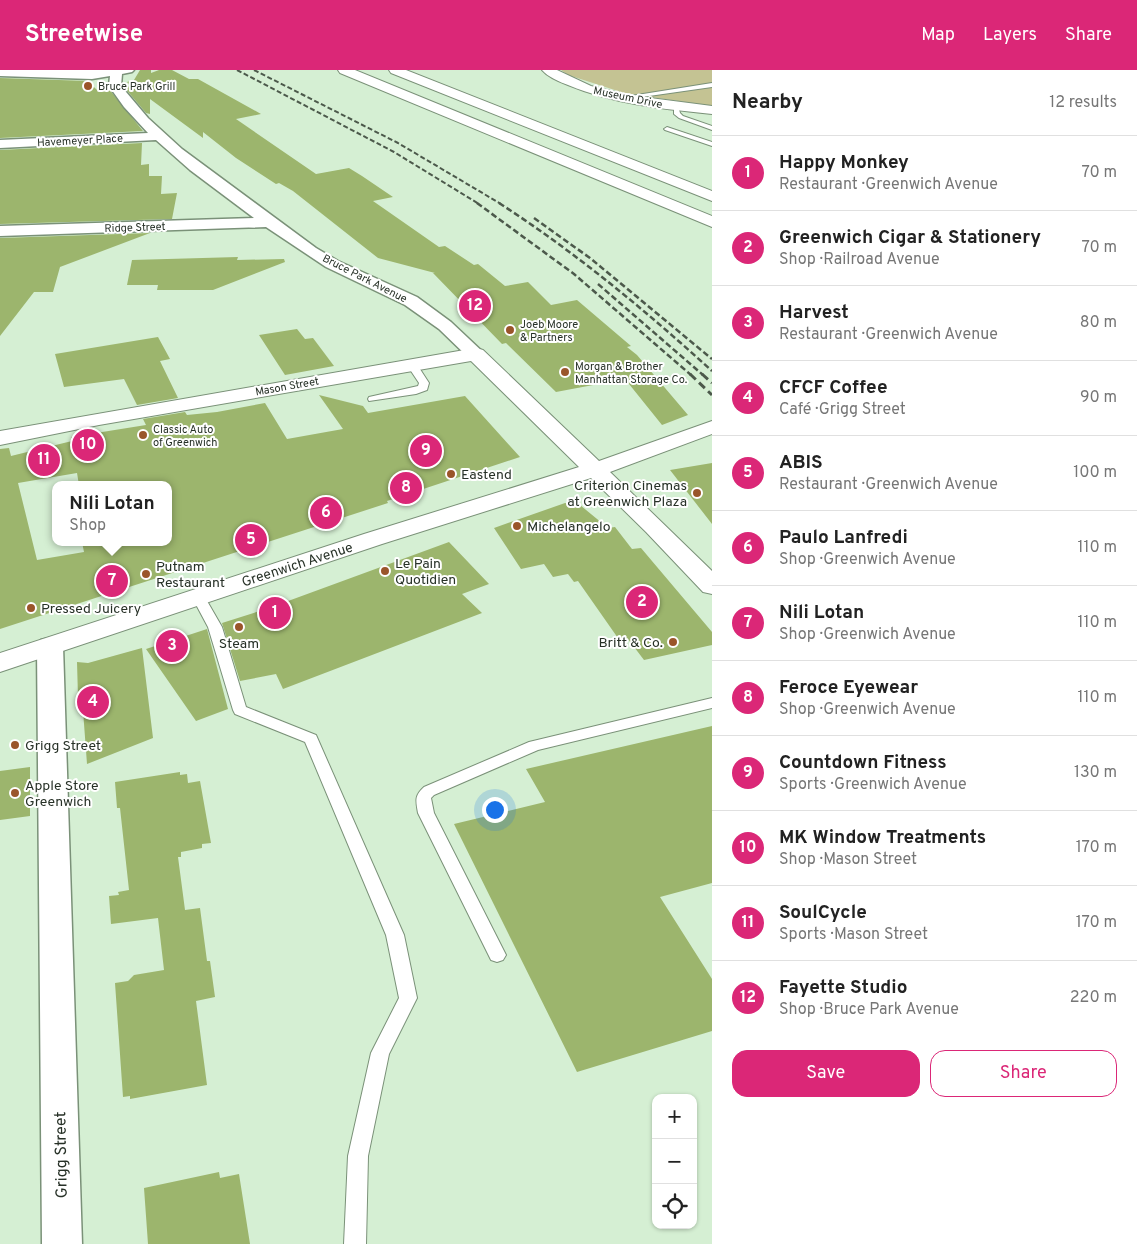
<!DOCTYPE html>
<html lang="en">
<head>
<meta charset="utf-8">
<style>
  :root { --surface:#fff; --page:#f6f6f6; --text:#222; --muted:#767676; --line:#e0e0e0; --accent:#db2777 }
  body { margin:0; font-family:Overpass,sans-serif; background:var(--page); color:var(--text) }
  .controls { position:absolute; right:15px; bottom:15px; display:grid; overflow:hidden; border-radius:10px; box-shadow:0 1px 4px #0004 }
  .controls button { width:45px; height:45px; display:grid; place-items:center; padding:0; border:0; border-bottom:1px solid var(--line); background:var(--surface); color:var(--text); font:25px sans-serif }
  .you { position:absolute; left:494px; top:739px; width:18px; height:18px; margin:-12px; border:4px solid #fff; border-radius:50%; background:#1a73e8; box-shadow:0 0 0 8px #1a73e833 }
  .badge { display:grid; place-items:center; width:32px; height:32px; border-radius:50%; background:var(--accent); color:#fff; font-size:16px; font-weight:700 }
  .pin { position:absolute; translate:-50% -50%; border:2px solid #fff; box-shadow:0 1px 5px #0006 }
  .popup { position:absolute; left:52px; top:411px; width:120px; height:65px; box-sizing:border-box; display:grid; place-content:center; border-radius:10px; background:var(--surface); filter:drop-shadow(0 1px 4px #0005); font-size:16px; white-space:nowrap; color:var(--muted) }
  .popup b { font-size:19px; color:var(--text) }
  .popup::after { content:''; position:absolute; left:50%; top:100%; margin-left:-10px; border:10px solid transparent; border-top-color:var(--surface) }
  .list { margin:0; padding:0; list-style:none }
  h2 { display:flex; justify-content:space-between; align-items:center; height:65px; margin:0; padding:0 20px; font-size:21px }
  h2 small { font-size:16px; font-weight:400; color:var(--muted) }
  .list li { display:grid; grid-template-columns:32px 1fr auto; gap:15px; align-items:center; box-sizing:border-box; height:75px; padding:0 20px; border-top:1px solid var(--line) }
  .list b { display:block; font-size:19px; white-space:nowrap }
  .list p { margin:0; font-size:16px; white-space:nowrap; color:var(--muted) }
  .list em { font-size:16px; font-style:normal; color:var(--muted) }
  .actions { display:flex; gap:10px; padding:15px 20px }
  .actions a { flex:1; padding:11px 0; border:1px solid var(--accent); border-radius:15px; text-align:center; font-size:18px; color:var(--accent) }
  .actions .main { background:var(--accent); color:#fff }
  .icon { flex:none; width:28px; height:28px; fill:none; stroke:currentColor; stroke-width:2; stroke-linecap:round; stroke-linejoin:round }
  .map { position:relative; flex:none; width:712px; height:1174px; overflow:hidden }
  header { display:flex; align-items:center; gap:30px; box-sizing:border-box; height:70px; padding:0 25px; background:var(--accent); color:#fff }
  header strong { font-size:24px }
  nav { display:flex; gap:28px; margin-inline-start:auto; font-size:18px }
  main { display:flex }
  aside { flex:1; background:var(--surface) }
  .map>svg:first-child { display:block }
  .green { fill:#c4c393 }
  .building { fill:#9cb56d; fill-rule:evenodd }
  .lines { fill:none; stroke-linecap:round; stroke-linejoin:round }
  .lane-casing { stroke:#7a9178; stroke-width:2 }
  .street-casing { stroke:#7a9178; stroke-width:3 }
  .secondary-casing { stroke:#7a9178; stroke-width:2 }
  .highway-casing { stroke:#7a9178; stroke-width:2 }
  .lane { fill:#fff; fill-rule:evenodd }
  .street { fill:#fff; fill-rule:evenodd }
  .secondary { fill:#fff; fill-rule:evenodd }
  .highway { fill:#fff; fill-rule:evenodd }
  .rail-far2 { stroke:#4c594b; stroke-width:2; stroke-dasharray:5 2.5; stroke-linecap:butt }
  .rail-far1 { stroke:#4c594b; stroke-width:2.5; stroke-dasharray:6 3; stroke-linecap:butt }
  .rail { stroke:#4c594b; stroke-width:3; stroke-dasharray:8 4.5; stroke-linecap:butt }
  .poi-dot { fill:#9a552a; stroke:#fff; stroke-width:2 }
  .labels { text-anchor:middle; stroke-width:4; stroke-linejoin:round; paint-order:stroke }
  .far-poi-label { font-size:11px; fill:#273127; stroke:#fff; text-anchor:start }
  .far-street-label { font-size:11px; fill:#273127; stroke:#fff }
  .poi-label { font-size:14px; fill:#273127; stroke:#fff; text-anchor:start }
  .street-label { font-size:14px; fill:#273127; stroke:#fff }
  .near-street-label { font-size:16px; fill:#273127; stroke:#fff }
</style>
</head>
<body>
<header>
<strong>Streetwise</strong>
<nav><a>Map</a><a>Layers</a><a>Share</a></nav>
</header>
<main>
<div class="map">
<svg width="712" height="1174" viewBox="0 0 712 1174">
  <rect width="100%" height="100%" fill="#d5efd3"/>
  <path class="green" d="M561 0H712V36L624 23 568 5Z"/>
  <path class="building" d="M140 0H151V3L159 0H172L189 9H198L261 44 236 49 316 104 349 98 362 106 393 127 373 131 439 177 445 176 474 195 478 194 505 216 528 212 551 235 577 230 631 276 627 277 637 285 688 345 662 355 625 309 556 322 506 273 502 274 433 203H435L378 188 293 121 279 113 276 114 236 88 203 62V68L150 29V44L146 43 124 17 131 16 127 12 134 10Z
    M0 8 88 11 98 21 109 19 143 61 0 68Z
    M142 73 141 95 149 94V106H162L161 124 177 123 172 149 0 154V80Z
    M150 163 60 197 53 222H34L0 266V168Z
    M238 187 237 190 284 189 285 192 213 220H157L158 215H127L132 190Z
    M297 259 305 269 313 268 334 296 285 305 259 265Z
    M158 267 170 289 160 291 178 328 137 335 124 309 64 317 55 284Z
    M319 325 363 336 368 343 465 326 520 387 387 431 388 433 0 559V379L9 378 11 386 72 371 71 367 146 355 143 349 185 342 187 345 217 342 265 333 287 369 343 359ZM77 403 79 415H168V472H82L84 482 37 490 18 413Z
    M712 393V454L670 400Z
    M565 433 580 435 608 458 615 457 632 479 641 478 712 562V575L644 590 628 569 620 571 578 511 574 512 568 504 553 507 544 494 521 499 494 458Z
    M449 472 489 514 462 524 482 543 283 619 276 604 240 611 222 553 269 538Z
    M207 559 228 639 196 651 146 579Z
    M142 578 153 668 87 694 82 627H78L77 592 88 593Z
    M712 656V813L660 827 712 909V961L577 1002 454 754 545 732 526 699Z
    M30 697V746L0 750V701Z
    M180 702V705L187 704 188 713 200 711 211 773 202 774V778L181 782V787H178L185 840 200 838 207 891H210L215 927 196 931 207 1015 130 1029V1026L123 1027 115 913 128 911 134 905 164 900 158 848 111 854 109 826 119 825 118 822 129 820 120 738H117L115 712Z
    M219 1102 220 1108 239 1104 250 1174H148L144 1118Z"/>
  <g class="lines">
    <g class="lane-casing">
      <path id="lane" d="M712 13V17L621 30 618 28Z
        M674 36H678L680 43 683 46 712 56V60L679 48 674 44Z
        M667 57 712 72V76L665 60 664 59Z
        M412 292 416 293 429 313 427 320 416 324 369 331 368 329 369 327 418 316 419 313 407 295Z
        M198 523 203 524 222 557 246 637 316 665 404 865 417 928 389 984 368 1086 366 1174H344L348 1086 371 983 399 928 386 865 305 672 235 644 233 640 208 557 192 527Z
        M712 628V638L538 680 434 725 431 728 434 743 506 885 503 890 497 892 491 890 418 743C416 731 414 726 424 717L529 672Z"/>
    </g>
    <g class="street-casing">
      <path id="street" d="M0 0H134L132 2 122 4 121 16 148 48 182 79 316 178 338 191 417 227 451 252 485 284 483 288 476 290 469 288 439 259 405 235 326 197 266 157 0 166V156L254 148 190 100 156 70 0 78V70L148 63 124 37 109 16 110 6 92 9 0 6Z
        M50 568 59 570 63 576 82 1174H42L37 576 41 570Z"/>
    </g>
    <g class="secondary-casing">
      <path id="secondary" d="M542 0H557L591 16 627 25 712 36V44C663 39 614 34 568 15 560 12 548 7 542 0Z
        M476 278 483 280 599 391 712 351V364L610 402 712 501V524L703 522 646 462 591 408 382 474 0 602V583L364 464 579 397 471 291 99 355 0 375V361Z"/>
    </g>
    <g class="highway-casing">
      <path id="highway" d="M338 0H355L712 146V157L340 3Z
        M389 0H406L712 121V131L391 3Z"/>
    </g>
    <use href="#lane" class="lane"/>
    <use href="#street" class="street"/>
    <use href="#secondary" class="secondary"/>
    <use href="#highway" class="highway"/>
    <path class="rail-far2" d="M237 0 394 82 479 134
      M254 0 398 73 501 134"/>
    <path class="rail-far1" d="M477 133 574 204 691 305
      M499 133C575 182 645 240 712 301
      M534 148 590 188 712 289
      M598 214 703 305"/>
    <path class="rail" d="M690 304 712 325
      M702 304 712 313"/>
  </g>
  <g class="poi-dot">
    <circle cx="88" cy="16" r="5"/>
    <circle cx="510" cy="260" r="5"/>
    <circle cx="565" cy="302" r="5"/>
    <circle cx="143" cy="365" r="5"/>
    <circle cx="451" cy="404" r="5"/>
    <circle cx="697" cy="423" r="5"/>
    <circle cx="517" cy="456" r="5"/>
    <circle cx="385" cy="501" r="5"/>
    <circle cx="146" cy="504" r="5"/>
    <circle cx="31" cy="538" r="5"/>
    <circle cx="239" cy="557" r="5"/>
    <circle cx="673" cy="572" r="5"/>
    <circle cx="15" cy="675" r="5"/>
    <circle cx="15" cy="723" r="5"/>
  </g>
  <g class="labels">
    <g class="far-poi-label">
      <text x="98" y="20">Bruce Park Grill</text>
      <text x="520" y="258">Joeb Moore<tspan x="520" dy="13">&amp; Partners</tspan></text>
      <text x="575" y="300">Morgan &amp; Brother<tspan x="575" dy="13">Manhattan Storage Co.</tspan></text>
      <text x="153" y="363">Classic Auto<tspan x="153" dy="13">of Greenwich</tspan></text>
    </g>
    <g class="far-street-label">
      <text transform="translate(628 27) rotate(12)" y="4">Museum Drive</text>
      <text transform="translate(80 70) rotate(-3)" y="4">Havemeyer Place</text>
      <text transform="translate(135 157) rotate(-2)" y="4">Ridge Street</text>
      <text transform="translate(365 208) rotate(27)" y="4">Bruce Park Avenue</text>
      <text transform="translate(287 316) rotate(-10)" y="4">Mason Street</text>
    </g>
    <g class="poi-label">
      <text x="461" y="409">Eastend</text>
      <text x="687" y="420" text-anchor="end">Criterion Cinemas<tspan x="687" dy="16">at Greenwich Plaza</tspan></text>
      <text x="527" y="461">Michelangelo</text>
      <text x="395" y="498">Le Pain<tspan x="395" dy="16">Quotidien</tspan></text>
      <text x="156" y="501">Putnam<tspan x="156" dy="16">Restaurant</tspan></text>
      <text x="41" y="543">Pressed Juicery</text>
      <text x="663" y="577" text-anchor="end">Britt &amp; Co.</text>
      <text x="239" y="578" text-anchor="middle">Steam</text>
      <text x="25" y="680">Grigg Street</text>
      <text x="25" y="720">Apple Store<tspan x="25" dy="16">Greenwich</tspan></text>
    </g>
    <g class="street-label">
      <text transform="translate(297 494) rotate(-18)" y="5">Greenwich Avenue</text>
    </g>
    <g class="near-street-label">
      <text transform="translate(60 1085) rotate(-91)" y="6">Grigg Street</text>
    </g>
  </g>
</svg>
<div class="controls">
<button>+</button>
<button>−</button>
<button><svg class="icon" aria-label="locate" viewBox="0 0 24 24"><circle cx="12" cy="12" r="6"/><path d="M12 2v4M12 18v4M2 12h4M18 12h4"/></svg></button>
</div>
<div class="you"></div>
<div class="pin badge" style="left:275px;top:543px">1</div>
<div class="pin badge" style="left:642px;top:532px">2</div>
<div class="pin badge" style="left:172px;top:576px">3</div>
<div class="pin badge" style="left:93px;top:632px">4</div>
<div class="pin badge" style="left:251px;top:470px">5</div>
<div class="pin badge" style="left:326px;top:443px">6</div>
<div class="pin badge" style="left:112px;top:511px">7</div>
<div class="popup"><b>Nili Lotan</b>Shop</div>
<div class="pin badge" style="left:406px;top:418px">8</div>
<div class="pin badge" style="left:426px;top:381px">9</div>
<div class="pin badge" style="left:88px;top:375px">10</div>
<div class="pin badge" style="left:44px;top:390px">11</div>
<div class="pin badge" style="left:475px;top:236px">12</div>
</div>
<aside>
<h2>Nearby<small>12 results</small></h2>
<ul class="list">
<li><span class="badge">1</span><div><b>Happy Monkey</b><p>Restaurant · Greenwich Avenue</p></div><em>70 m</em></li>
<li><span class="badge">2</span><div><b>Greenwich Cigar &amp; Stationery</b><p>Shop · Railroad Avenue</p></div><em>70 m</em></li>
<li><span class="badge">3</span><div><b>Harvest</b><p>Restaurant · Greenwich Avenue</p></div><em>80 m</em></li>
<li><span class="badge">4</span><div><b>CFCF Coffee</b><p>Café · Grigg Street</p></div><em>90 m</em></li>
<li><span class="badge">5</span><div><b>ABIS</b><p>Restaurant · Greenwich Avenue</p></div><em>100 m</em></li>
<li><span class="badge">6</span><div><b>Paulo Lanfredi</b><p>Shop · Greenwich Avenue</p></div><em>110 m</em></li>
<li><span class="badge">7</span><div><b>Nili Lotan</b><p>Shop · Greenwich Avenue</p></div><em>110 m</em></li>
<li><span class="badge">8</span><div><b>Feroce Eyewear</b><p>Shop · Greenwich Avenue</p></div><em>110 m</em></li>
<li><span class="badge">9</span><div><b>Countdown Fitness</b><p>Sports · Greenwich Avenue</p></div><em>130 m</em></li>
<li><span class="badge">10</span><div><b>MK Window Treatments</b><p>Shop · Mason Street</p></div><em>170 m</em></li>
<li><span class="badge">11</span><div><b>SoulCycle</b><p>Sports · Mason Street</p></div><em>170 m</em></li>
<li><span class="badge">12</span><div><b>Fayette Studio</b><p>Shop · Bruce Park Avenue</p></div><em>220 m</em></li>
</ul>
<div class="actions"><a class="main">Save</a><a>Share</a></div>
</aside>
</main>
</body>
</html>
